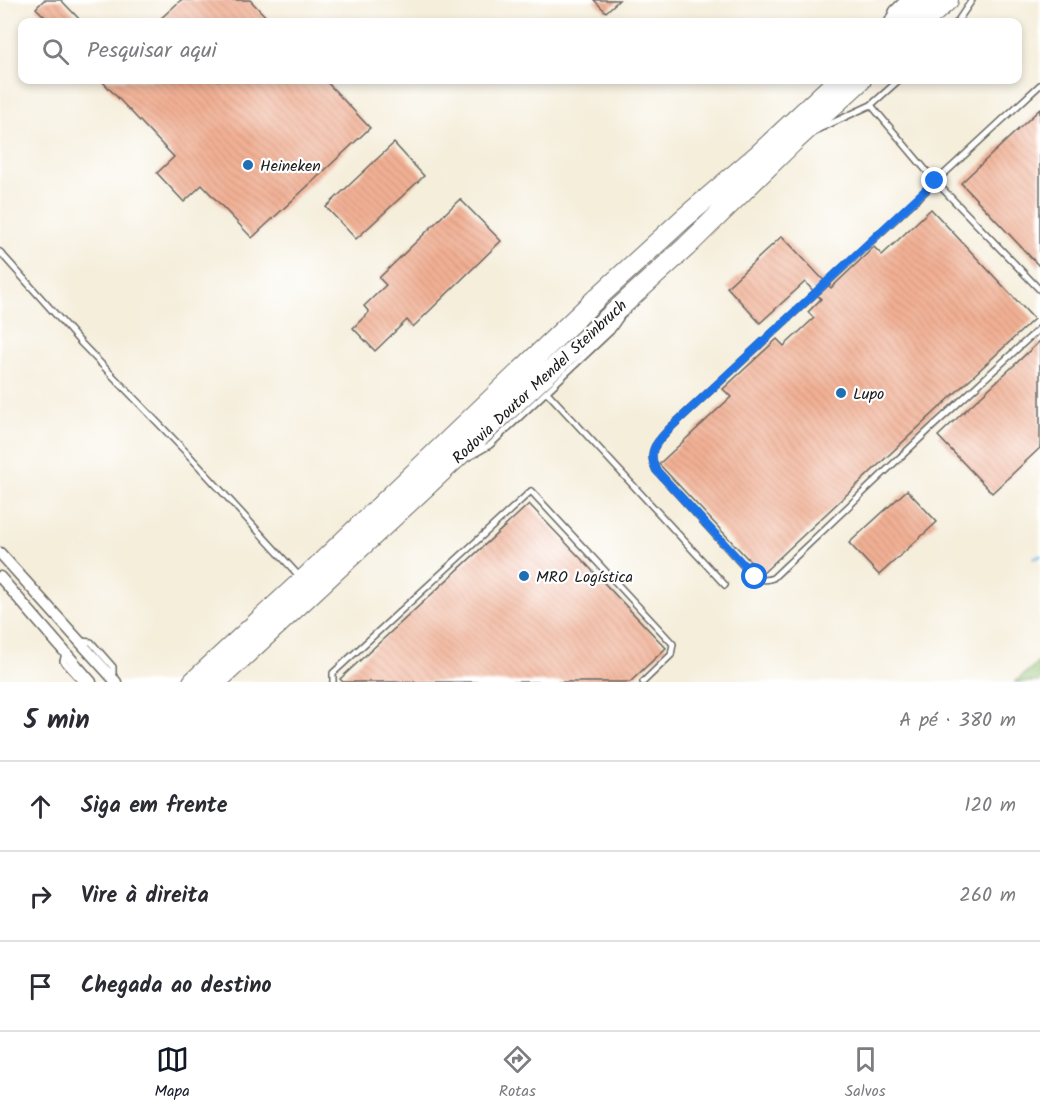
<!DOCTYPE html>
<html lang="pt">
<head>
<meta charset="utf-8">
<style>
  :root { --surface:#fff; --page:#f2f2f3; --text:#2b2b33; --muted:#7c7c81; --line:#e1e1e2; --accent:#111827 }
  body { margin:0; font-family:Kalam,sans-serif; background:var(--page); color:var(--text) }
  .stop { position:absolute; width:18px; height:18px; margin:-14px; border:4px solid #1a73e8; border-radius:50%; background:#fff }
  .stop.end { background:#1a73e8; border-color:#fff; box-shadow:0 2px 6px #0008 }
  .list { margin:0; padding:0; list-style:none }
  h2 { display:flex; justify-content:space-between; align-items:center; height:78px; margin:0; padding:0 24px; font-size:26px }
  h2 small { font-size:20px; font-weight:400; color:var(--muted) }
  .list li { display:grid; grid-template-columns:39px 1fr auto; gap:18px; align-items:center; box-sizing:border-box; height:90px; padding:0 24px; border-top:2px solid var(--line) }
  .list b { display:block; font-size:22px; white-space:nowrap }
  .list em { font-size:20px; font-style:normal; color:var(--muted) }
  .icon { flex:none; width:33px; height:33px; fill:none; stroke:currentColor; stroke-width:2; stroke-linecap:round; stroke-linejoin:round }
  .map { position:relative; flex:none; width:1040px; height:682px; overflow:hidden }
  .search { position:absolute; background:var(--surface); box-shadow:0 3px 9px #0003; left:18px; right:18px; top:18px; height:66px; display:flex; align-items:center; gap:15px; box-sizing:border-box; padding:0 21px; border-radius:12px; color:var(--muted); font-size:22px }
  .sheet { height:348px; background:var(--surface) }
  nav { display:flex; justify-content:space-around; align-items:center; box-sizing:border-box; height:84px; border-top:2px solid var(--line); background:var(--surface); font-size:16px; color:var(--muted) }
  nav a { display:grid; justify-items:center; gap:3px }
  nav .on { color:var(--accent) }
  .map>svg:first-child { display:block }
  .pitch { fill:#95c474; stroke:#587048; stroke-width:1.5 }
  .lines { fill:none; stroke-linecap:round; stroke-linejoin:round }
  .stream { stroke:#6cb5e4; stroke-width:3 }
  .building { fill:url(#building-back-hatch) }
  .lane-casing { stroke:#68665f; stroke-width:8 }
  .street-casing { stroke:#68665f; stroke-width:13 }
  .highway-casing { stroke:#68665f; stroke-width:22 }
  .lane { stroke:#fff; stroke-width:5 }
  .street { stroke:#fff; stroke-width:10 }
  .highway { stroke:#fff; stroke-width:20 }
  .route { stroke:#1a73e8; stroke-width:8 }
  .poi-dot { fill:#1f6fb2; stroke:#fff; stroke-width:2 }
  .labels { text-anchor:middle; stroke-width:4.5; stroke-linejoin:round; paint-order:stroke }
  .poi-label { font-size:16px; fill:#1c1c1c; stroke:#fff; text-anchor:start }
  .street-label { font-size:16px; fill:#1c1c1c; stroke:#fff }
</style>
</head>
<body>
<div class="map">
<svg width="1040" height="682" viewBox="0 0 1040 682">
  <defs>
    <pattern id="building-back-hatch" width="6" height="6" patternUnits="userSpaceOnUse" patternTransform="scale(1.5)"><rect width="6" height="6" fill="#f2b094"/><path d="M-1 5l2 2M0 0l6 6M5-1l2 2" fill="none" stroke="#cf977f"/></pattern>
  </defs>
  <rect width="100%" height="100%" fill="#fff"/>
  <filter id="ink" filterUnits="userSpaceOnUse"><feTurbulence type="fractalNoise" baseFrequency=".0167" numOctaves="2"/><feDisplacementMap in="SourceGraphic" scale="12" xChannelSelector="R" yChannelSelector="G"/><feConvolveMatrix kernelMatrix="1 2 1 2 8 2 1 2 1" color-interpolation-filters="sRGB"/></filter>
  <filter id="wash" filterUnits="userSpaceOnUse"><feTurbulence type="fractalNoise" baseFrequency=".008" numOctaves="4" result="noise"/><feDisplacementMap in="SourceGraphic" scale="24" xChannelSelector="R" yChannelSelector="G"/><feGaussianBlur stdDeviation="1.35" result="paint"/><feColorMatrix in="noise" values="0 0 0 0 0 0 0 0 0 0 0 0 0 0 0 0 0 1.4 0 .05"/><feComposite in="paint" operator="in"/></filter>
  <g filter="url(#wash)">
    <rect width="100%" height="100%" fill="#f5eedb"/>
    <path class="pitch" d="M1040 661V682H1015Z"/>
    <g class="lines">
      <path class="stream" d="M1034 558 1040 556"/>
    </g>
    <g id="blocks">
      <path class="building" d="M44 0H61L82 22H50L36 8Z
        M181 0H250L271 22H157Z
        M594 0H619L606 12Z
        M101 80H325L370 128 252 238 202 185 184 202 157 173 174 157Z
        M1040 109V267L961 183Z
        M394 143 424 176 356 239 326 207Z
        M460 199 501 241 413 327 407 320 375 351 353 328 369 312 364 306 386 285 379 278Z
        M931 209 1034 319 762 574 659 464 731 397 723 389 777 339 784 346 814 318 808 312 821 299 805 282 760 323 727 287 782 236 831 288 874 247 882 255Z
        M1040 341V448L992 493 938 436Z
        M907 490 937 522 879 575 849 543Z
        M529 504 666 648 630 682H343L340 679Z"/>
    </g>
  </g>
  <g filter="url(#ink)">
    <use href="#blocks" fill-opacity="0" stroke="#68665f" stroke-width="1.5"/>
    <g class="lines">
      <g class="lane-casing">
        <path id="lane" d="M957 22 972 0
          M1040 85 669 429C656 443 647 451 656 470L749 572C757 579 763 582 773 578L931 428 1040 328
          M871 105 935 181 1040 290
          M819 129 871 105 899 80
          M0 252 82 344 185 451 300 577
          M547 392 725 585
          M469 457 490 445 611 331 620 318
          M81 641 91 642 113 667V677
          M65 654 63 661 82 682
          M333 682V673L531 491 673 644 671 655 643 682"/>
      </g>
      <g class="street-casing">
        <path id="street" d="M890 22 895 11 906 0
          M0 553 116 682
          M0 577 91 682"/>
      </g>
      <g class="highway-casing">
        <path id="highway" d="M898 22 923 0
          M923 22 948 0
          M193 682 303 580 598 297 683 219 760 153 838 80
          M216 682 541 379 687 246 793 142 861 80"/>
      </g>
      <use href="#lane" class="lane"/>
      <use href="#street" class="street"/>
      <use href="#highway" class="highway"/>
    </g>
  </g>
  <g class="lines" filter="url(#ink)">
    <path class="route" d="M755 577 656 470C647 451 656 443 669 429L935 181"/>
  </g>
  <g class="poi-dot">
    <circle cx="248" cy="165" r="6"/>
    <circle cx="841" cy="393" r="6"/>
    <circle cx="524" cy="576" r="6"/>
  </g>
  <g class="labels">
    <g class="poi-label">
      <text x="260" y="171">Heineken</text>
      <text x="853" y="399">Lupo</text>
      <text x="536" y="582">MRO Logística</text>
    </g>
    <g class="street-label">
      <text transform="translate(539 381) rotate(-43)" y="6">Rodovia Doutor Mendel Steinbruch</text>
    </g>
  </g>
</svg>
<div class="stop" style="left:755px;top:577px"></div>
<div class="stop end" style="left:935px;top:181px"></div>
<div class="search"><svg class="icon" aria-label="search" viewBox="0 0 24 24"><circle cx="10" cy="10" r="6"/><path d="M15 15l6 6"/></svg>Pesquisar aqui</div>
</div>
<section class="sheet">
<h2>5 min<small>A pé · 380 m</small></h2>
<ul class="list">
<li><svg class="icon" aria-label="ahead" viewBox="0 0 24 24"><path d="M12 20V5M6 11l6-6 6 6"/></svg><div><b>Siga em frente</b></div><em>120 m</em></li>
<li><svg class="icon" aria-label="right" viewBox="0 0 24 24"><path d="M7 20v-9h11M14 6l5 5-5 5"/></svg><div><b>Vire à direita</b></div><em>260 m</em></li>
<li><svg class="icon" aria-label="arrive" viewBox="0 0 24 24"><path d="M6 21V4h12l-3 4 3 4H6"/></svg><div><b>Chegada ao destino</b></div></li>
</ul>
</section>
<nav>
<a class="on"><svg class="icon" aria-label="map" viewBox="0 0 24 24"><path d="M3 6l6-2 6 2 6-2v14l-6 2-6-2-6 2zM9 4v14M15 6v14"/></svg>Mapa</a>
<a><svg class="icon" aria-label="directions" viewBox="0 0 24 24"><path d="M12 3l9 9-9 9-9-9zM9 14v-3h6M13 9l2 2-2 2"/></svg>Rotas</a>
<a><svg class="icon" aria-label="saved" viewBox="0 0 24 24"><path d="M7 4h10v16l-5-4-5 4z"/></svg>Salvos</a>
</nav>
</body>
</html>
